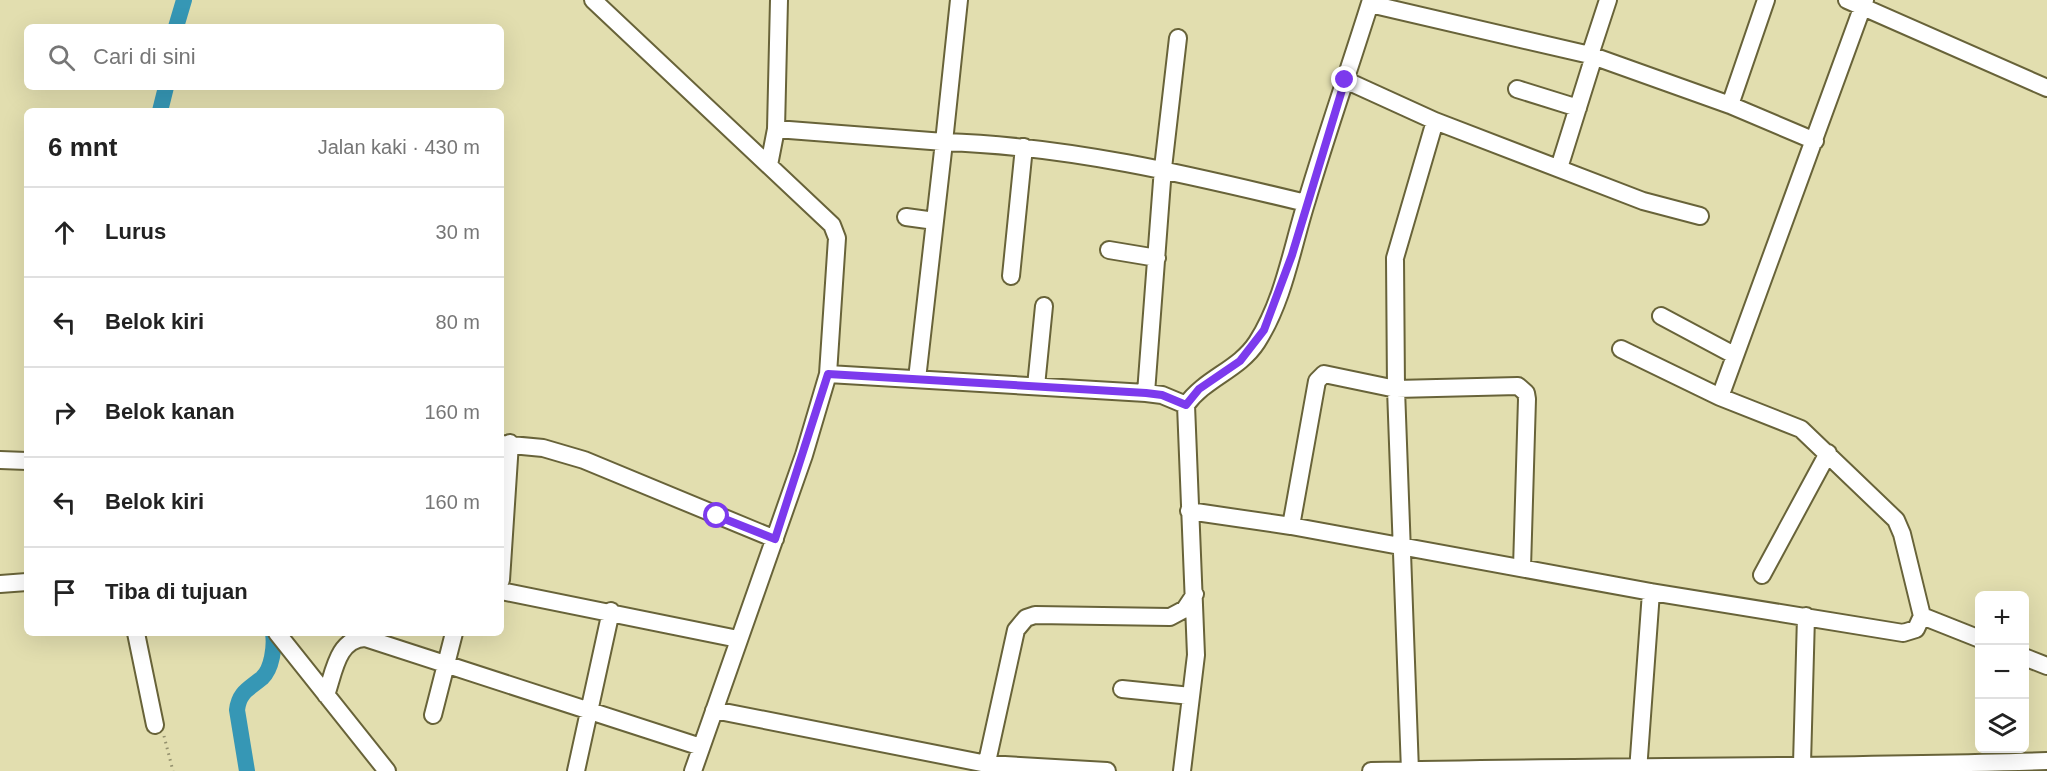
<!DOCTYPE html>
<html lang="id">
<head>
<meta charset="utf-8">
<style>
  :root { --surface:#fff; --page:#f6f6f6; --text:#222; --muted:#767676; --line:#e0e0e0 }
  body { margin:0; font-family:Arial,sans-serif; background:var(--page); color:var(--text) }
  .controls { position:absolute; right:18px; bottom:18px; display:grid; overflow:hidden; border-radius:9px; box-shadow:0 6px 24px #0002 }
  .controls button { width:54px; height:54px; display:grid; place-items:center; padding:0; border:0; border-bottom:2px solid var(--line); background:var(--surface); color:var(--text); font:30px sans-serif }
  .stop { position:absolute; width:18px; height:18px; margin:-14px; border:4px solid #7c3aed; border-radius:50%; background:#fff }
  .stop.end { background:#7c3aed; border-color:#fff; box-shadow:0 2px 6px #0008 }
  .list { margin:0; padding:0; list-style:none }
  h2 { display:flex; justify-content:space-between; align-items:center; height:78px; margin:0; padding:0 24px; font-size:26px }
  h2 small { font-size:20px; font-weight:400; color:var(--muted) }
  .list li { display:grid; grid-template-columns:39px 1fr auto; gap:18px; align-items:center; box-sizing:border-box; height:90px; padding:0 24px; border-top:2px solid var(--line) }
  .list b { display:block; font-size:22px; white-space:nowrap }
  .list em { font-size:20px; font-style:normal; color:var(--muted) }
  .icon { flex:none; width:33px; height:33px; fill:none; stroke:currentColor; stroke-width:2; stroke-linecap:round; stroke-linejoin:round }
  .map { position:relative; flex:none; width:2047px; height:771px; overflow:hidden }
  .search { position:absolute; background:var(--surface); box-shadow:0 6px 24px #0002; left:24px; top:24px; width:480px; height:66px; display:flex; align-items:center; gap:15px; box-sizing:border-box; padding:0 21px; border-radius:9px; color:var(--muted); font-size:22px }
  .panel { position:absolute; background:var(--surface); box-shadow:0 6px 24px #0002; left:24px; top:108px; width:480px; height:528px; border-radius:9px }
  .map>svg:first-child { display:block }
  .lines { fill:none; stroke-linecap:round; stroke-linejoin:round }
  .canal { stroke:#3697b5; stroke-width:16 }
  .minor-casing { stroke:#686339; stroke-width:20 }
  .path { stroke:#93906d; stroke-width:3; stroke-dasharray:1.5 4.5; stroke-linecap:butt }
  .minor { stroke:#fff; stroke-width:16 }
  .route { stroke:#7c3aed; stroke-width:8 }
</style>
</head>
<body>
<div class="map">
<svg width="2047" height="771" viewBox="0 0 2047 771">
  <rect width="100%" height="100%" fill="#e2deaf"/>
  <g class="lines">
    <path class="canal" d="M176 27 184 0
      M160 111 166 87
      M247 771 237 710C239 692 249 689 262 678 272 669 275 646 273 633"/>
    <g class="minor-casing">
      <path id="minor" d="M593 0 832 225 837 238 828 374 804 455 693 771
        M1847 0 2047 88
        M1370 4 1590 55 1730 105 1815 141
        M1590 55 1608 0
        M1345 80 1435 121
        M1517 89 1578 108
        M1730 105 1766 0
        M776 129 944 142 959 0
        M769 165 776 129 779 0
        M1559 168 1594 56
        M906 217 935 221
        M1109 250 1157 258
        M1011 276 1024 147
        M1661 316 1734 355
        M1621 349 1720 397
        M828 374 1146 393 1162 395 1186 405
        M917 379 944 142C1068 146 1186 174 1306 203
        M1036 386 1044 306
        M1146 393 1163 168 1178 38
        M501 444 543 448 584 460 775 539
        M0 460 27 461
        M1189 511 1291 526 1651 592 1903 633 1916 629 1922 616 1902 534 1896 520 1801 429 1720 397 1865 0
        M1291 526 1317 381 1324 374 1396 389 1518 386 1526 393 1527 399 1522 568
        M1762 575 1828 453
        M501 580 510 443
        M0 584 27 582
        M501 591 738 639
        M1922 616 1980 639
        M136 633 155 725
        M277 633 387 771
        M2024 657 2047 666
        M1122 689 1191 696
        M326 695C334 673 337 639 365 638L701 747
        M714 710 987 764 1107 771
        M433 715 454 633
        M1802 764 1806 616
        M576 771 611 611
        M985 771 1016 630 1026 618 1035 615 1170 617 1185 609 1195 594
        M1182 771 1196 655 1186 405C1205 378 1239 370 1257 342 1284 300 1292 247 1307 200 1327 133 1350 67 1371 0
        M1371 771C1596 766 1822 768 2047 761
        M1410 771 1396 389 1395 258 1435 121 1643 201 1700 216
        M1638 771 1651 592"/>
    </g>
    <path class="path" d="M164 736 173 771"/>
    <use href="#minor" class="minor"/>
  </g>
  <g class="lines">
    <path class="route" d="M717 516 775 539 828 374 1146 393 1162 395 1186 405 1199 389 1240 361 1264 330 1292 255 1345 80"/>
  </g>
</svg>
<div class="controls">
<button>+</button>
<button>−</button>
<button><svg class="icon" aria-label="layers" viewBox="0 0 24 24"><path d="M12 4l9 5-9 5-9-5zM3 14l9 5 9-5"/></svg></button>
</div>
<div class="stop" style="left:717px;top:516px"></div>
<div class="stop end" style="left:1345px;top:80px"></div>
<div class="search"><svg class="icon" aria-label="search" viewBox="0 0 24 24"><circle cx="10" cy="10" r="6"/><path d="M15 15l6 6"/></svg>Cari di sini</div>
<section class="panel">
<h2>6 mnt<small>Jalan kaki · 430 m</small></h2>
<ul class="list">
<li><svg class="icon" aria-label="ahead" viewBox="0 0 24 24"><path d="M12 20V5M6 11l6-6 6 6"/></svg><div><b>Lurus</b></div><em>30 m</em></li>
<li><svg class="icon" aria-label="left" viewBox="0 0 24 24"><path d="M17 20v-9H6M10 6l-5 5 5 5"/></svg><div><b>Belok kiri</b></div><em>80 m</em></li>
<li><svg class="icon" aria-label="right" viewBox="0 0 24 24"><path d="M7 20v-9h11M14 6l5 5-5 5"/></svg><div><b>Belok kanan</b></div><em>160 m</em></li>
<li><svg class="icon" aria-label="left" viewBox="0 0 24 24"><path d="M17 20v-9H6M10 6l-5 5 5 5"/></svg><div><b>Belok kiri</b></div><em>160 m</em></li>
<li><svg class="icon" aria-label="arrive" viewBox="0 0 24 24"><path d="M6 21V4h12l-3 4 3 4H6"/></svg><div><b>Tiba di tujuan</b></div></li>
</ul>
</section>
</div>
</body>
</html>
